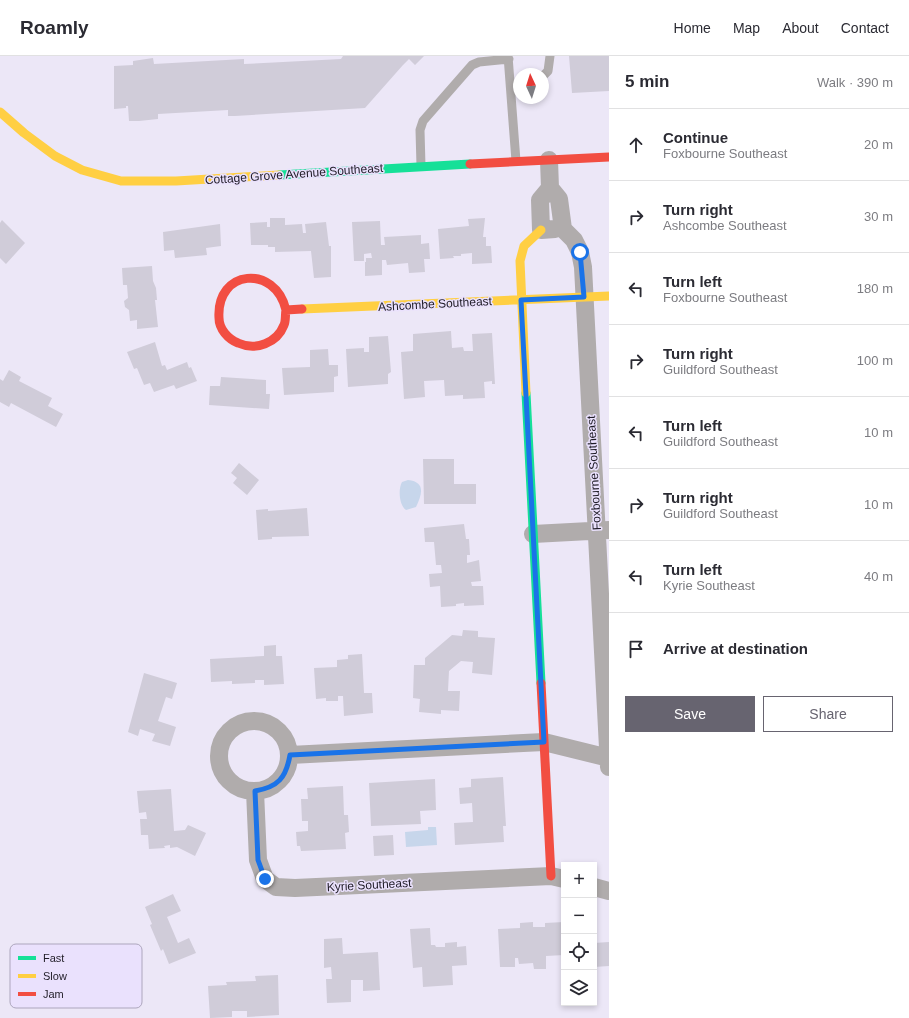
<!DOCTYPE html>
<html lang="en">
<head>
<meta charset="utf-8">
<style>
  :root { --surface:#fff; --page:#f2f2f3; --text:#2b2b33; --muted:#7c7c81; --line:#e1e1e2; --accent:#676470 }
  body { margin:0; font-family:Helvetica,sans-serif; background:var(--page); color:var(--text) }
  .controls { position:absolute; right:12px; bottom:12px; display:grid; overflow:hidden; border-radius:0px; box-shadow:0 2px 6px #0003 }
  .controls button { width:36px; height:36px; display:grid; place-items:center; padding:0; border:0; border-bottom:1px solid var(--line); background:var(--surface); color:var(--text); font:20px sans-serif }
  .compass { position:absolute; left:513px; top:12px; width:36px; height:36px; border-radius:50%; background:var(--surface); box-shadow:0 2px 6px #0003; rotate:356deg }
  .stop { position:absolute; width:12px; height:12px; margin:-9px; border:3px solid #1a73e8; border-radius:50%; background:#fff }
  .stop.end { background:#1a73e8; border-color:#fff; box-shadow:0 1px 4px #0008 }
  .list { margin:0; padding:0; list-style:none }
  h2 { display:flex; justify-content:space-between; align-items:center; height:52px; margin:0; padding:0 16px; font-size:17px }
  h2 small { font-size:13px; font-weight:400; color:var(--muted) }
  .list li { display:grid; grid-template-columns:26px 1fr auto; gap:12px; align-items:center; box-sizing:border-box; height:72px; padding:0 16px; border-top:1px solid var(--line) }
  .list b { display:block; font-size:15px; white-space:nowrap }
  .list p { margin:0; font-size:13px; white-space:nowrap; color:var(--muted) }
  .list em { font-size:13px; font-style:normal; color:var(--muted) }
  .actions { display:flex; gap:8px; padding:12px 16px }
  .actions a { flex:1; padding:9px 0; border:1px solid var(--accent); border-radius:0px; text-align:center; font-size:14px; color:var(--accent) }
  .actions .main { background:var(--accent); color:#fff }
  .icon { flex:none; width:22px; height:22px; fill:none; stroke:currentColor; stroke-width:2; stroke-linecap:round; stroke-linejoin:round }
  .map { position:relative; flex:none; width:609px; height:962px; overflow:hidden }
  header { display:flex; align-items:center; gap:24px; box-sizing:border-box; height:56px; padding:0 20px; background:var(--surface); border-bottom:1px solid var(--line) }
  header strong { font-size:19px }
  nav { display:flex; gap:22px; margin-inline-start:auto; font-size:14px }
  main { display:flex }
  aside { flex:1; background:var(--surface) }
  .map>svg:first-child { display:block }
  .water { fill:#c7d6eb }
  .building { fill:#d0ccd9 }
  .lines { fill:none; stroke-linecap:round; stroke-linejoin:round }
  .lane { stroke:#b0acac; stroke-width:9 }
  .street { stroke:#b0acac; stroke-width:18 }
  .fast { stroke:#16e098; stroke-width:9 }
  .slow { stroke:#ffcf43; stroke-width:9 }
  .jam { stroke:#f24e42; stroke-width:9 }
  .route { stroke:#1a73e8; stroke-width:5 }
  .labels { text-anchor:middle; stroke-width:3; stroke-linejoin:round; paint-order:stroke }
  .street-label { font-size:12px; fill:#201d27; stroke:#eae1fd }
  .key { fill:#eae1fd; stroke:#ada6bd; stroke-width:1 }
  .key-label { font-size:11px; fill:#201d27 }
</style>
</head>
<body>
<header>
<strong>Roamly</strong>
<nav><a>Home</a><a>Map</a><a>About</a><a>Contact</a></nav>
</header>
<main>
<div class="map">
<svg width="609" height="962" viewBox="0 0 609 962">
  <rect width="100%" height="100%" fill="#ece7f7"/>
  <path class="water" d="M408 424C426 426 422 438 416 451L406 454C399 449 398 433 402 426Z
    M428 771H436L437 789 406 791 405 776 428 774Z"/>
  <path class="building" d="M343 0H424L415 9 409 3 403 9 365 52 235 60H228V54L158 58V63L139 65H129L128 50H126V52L114 53V10L133 9V5L153 2 154 8 244 3V8L341 3Z
    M569 0H609V35L572 37Z
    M270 162H285V169L302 168 303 177H306L305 168 326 166 329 190H331V221L314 222 311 195 275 196V191H268V189H251L250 167 267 166V171H270Z
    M485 162 483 181H486V190H491L492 207 472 208V197L461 198V200H453L454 202 440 203 438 173 469 170 468 163Z
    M2 164 25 187 6 208 0 202V167Z
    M380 165 381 189H385L384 181 421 179V188L429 187 430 203H424L425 216 409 217 408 207 387 209 386 204H382V219L365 220V206H366V202H372L371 197 364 198V205H354L352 166Z
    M220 168 221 190 206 192 207 199 175 202 174 194 164 195 163 176Z
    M152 210 153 225 156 232 157 244H155L158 271 137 273V264L130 265 129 254 125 251 124 245 128 242 127 229H123L122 212Z
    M451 275 452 292 463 291 464 295H473L472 278 492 277 495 328H492V325L484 326 485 342 463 343V339L445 340 444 324 424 325 425 341 404 343 401 296 413 295V278Z
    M388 280 391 316 388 318V328L348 331 346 293 364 292V296H369V281Z
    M155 286 162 310 165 309 167 314 187 306 189 312 191 311 197 325 176 333 174 329 154 336 150 327 144 329 137 312 134 313 127 296Z
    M328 293 329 309H338V320L334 321V336L284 339 282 312 310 311V294Z
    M9 314 21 321 19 325 52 342 48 350 63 358 56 371 11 347 9 351 0 346V323L3 325Z
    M221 321 266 324V338H270L269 353 209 349 210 330H220Z
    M423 403H454V428H476V448H424Z
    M239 407 259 424 247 439 233 427 237 422 231 417Z
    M307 452 309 480 272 481V483L258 484 256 454 268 453V455Z
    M464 468 466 483H469L470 499H467V507L479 504 481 525 471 526 472 530H483L484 549 464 550V547L456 548V550L441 551 440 530 430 531 429 518 442 517 441 509H436L434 486H425L424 472Z
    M463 574 478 575V581L495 582 492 619 472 617 473 606 461 605 449 615 448 635H460L459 655 441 654V658L419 656 420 643 413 642 414 609H425V602L452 579 462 580Z
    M276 589V600H282L284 628 264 629V624H255V627L232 628V625L211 626 210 603 264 600V590Z
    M362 598 364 637H372L373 657 344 660 343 640H338V645H326V642L316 643 314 612 337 611V604L348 603V599Z
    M144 617 177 627 172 643 166 641 158 665 176 671 170 690 152 685 155 678 140 673 138 680 128 676Z
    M503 721 506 770H503L504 786 455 789 454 767 473 766 472 747 460 748 459 732 471 731V723Z
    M435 723 436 754 420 755 421 768 371 770 369 727Z
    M343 730 344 759H348L349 776 345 777 346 793 301 795 300 790H297L296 776 308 775V765H302L301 743H308L307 732Z
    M171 733 174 775 185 774 188 769 206 777 195 800 177 791 170 792V789L164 790 165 792 149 793 148 779H141L140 763H147L146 756 139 757 137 735Z
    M393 779 394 799 374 800 373 780Z
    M173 838 181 855 167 861 178 887 189 882 196 897 169 908 163 893 161 895 150 869 152 868 145 851Z
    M533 866V871H545V867L564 866V899L546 900V913H534L533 907 519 908 518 902H515V911H500L498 873 520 872V867Z
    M430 872 431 889H435L436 891H445V887L457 886V891L466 890 467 909 452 910 453 929 423 931 422 911 413 912 410 873Z
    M342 882 343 898 378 896 380 934 363 935V924H351V946L327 947 326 923H332L331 911 324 912V883Z
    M609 886V910L594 911V887Z
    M278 919 279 959 247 961V955H232V961L210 962 208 930 227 929 226 926 256 925 255 920Z"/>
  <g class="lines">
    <path class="lane" d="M508 0 516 105
      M543 20 548 15 550 0
      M421 110 420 74 423 65 472 9 479 6 509 3"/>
    <path class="street" d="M549 104 550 132 559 143 563 173 574 184 580 196 583 211 609 711
      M550 132 540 144 541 174 555 173
      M533 478 609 474
      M219 700a35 35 0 1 1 70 0a35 35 0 1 1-70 0Z
      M290 699 544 686 609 702
      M255 735 258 804 265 823 276 831 295 832 551 820 564 823
      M594 831 609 835"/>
    <path class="fast" d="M279 119 470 108
      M526 337 541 627"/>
    <path class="slow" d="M0 56 24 77 55 100 82 114 121 125H176L279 119
      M302 253 609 240
      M526 337 520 205 524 190 541 174"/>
    <path class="jam" d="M470 108 609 101
      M286 254C285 259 286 265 284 269 277 287 256 295 238 287 228 283 219 273 219 262 216 213 275 208 286 254L302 253
      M541 627 551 820"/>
  </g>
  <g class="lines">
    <path class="route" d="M265 823 258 804 255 735C278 731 286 722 290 699L544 686 521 244 584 241 580 196"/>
  </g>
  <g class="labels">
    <g class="street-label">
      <text transform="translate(294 118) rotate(-4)" y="4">Cottage Grove Avenue Southeast</text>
      <text transform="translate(435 248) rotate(-3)" y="4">Ashcombe Southeast</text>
      <text transform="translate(594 417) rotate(-93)" y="4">Foxbourne Southeast</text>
      <text transform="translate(369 829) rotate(-3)" y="4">Kyrie Southeast</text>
    </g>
  </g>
  <rect x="10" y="888" width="132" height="64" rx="6" class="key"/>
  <rect x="18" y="900" width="18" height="4" fill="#16e098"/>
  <rect x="18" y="918" width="18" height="4" fill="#ffcf43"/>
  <rect x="18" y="936" width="18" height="4" fill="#f24e42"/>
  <g class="key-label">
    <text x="43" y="906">Fast</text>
    <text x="43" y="924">Slow</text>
    <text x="43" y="942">Jam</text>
  </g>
</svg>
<div class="controls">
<button>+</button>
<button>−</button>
<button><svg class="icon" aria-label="locate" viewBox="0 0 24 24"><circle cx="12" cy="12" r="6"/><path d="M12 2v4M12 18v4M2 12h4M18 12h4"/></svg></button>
<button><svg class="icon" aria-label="layers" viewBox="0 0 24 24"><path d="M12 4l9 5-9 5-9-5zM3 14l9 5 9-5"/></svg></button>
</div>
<svg class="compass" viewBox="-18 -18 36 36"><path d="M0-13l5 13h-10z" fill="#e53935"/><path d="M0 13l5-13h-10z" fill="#7c7c81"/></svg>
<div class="stop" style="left:580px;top:196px"></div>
<div class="stop end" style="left:265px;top:823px"></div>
</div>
<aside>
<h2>5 min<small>Walk · 390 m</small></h2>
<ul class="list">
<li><svg class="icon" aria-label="ahead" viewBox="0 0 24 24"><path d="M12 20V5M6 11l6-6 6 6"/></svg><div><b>Continue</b><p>Foxbourne Southeast</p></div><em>20 m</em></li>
<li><svg class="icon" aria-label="right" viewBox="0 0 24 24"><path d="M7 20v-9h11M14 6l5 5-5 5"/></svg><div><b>Turn right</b><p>Ashcombe Southeast</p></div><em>30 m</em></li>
<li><svg class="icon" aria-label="left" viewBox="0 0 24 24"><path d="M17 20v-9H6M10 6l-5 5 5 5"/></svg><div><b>Turn left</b><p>Foxbourne Southeast</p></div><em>180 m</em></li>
<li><svg class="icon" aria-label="right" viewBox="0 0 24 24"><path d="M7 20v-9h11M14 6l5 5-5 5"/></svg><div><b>Turn right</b><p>Guildford Southeast</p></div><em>100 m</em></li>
<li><svg class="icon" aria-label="left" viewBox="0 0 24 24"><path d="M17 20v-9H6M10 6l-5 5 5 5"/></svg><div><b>Turn left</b><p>Guildford Southeast</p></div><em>10 m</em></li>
<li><svg class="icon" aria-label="right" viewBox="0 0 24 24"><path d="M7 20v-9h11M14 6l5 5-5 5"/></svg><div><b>Turn right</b><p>Guildford Southeast</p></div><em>10 m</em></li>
<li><svg class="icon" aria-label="left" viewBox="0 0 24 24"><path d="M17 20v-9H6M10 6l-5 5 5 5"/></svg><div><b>Turn left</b><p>Kyrie Southeast</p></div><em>40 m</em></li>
<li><svg class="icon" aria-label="arrive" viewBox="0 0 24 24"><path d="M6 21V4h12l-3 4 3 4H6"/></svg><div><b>Arrive at destination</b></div></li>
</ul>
<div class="actions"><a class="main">Save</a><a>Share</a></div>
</aside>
</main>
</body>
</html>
